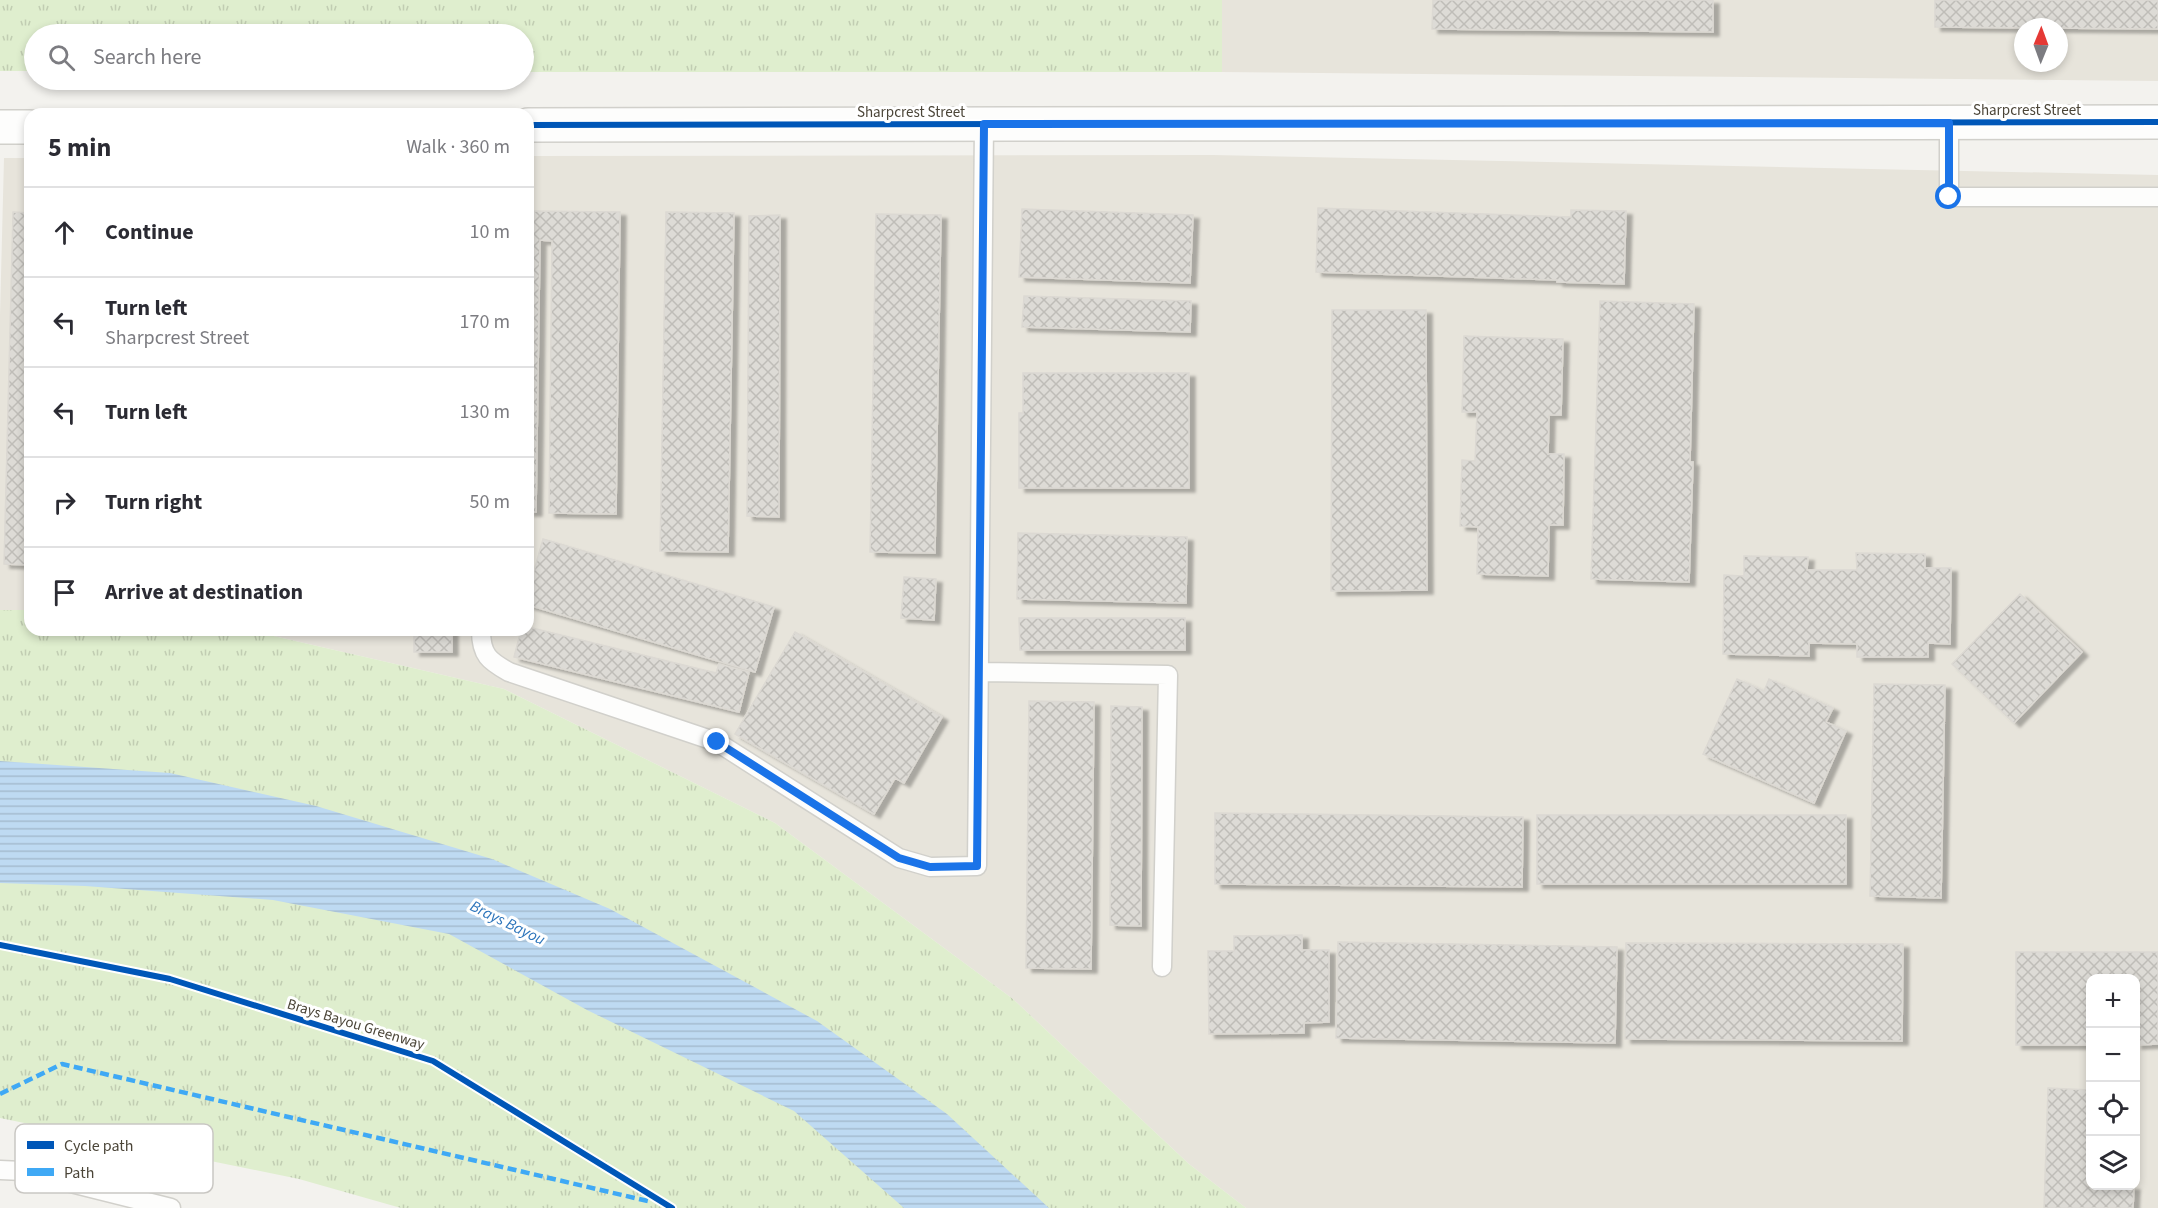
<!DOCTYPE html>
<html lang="en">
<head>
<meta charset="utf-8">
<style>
  :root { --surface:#fff; --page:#f7f7f7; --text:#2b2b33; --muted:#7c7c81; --line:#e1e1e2 }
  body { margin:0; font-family:"Source Sans 3",sans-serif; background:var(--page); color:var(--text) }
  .controls { position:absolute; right:18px; bottom:18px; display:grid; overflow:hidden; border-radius:12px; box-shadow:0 3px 9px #0003 }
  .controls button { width:54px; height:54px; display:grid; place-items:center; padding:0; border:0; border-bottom:2px solid var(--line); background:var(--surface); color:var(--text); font:30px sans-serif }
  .compass { position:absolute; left:2014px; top:18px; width:54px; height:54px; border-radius:50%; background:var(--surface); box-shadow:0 3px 9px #0003; rotate:1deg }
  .stop { position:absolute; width:18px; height:18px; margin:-14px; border:4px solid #1a73e8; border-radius:50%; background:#fff }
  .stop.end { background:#1a73e8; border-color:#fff; box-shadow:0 2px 6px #0008 }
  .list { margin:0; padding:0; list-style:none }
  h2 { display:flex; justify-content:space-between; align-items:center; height:78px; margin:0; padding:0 24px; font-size:26px }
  h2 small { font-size:20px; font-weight:400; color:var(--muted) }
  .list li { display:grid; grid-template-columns:39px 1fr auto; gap:18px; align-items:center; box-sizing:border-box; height:90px; padding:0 24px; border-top:2px solid var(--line) }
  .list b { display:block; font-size:22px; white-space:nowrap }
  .list p { margin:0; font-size:20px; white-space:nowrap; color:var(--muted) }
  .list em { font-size:20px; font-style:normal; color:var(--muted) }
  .icon { flex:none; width:33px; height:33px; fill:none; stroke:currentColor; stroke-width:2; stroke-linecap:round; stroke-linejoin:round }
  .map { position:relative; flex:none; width:2158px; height:1208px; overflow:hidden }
  .search { position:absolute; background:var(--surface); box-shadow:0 3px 9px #0003; left:24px; top:24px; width:510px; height:66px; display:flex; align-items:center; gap:15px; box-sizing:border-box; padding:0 21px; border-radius:33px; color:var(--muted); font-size:22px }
  .panel { position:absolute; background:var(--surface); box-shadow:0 3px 9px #0003; left:24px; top:108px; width:510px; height:528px; border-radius:18px }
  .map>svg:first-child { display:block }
  .residential { fill:#e7e4db; fill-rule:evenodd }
  .grass { fill:url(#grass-tufts) }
  .water { fill:url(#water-rules) }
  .building { fill:url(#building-cross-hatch); stroke:#dcd9d3; stroke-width:1.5; filter:url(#shadow) }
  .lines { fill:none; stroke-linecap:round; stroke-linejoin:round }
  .service-casing { stroke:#d1d0cb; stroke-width:21 }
  .tertiary-casing { stroke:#d1d0cb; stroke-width:36 }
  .service { stroke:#fdfdfc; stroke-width:18 }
  .tertiary { stroke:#fdfdfc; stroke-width:33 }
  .quiet { stroke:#3fa9f5; stroke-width:4.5; stroke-dasharray:9 4.5; stroke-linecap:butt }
  .cycleway-casing { stroke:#fff; stroke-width:10 }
  .cycleway { stroke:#0057b8; stroke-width:6 }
  .route { stroke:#1a73e8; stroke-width:8 }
  .labels { text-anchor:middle; stroke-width:6; stroke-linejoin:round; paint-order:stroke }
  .street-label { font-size:15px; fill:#4b4538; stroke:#fff }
  .water-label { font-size:16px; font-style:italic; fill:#2d75bb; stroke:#fff }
  .key { fill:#fff; stroke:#c9c7c3; stroke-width:1.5 }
  .key-label { font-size:16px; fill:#4b4538 }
</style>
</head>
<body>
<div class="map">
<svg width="2158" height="1208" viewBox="0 0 2158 1208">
  <defs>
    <pattern id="grass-tufts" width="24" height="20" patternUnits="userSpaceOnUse" patternTransform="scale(1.5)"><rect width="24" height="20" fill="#dfeece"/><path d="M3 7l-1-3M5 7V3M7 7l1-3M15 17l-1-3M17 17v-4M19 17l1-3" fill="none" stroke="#c1cdb2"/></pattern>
    <pattern id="water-rules" width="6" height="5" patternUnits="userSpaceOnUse" patternTransform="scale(1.5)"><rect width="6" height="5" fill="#bedaf2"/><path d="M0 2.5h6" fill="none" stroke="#a5bcd0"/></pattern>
    <pattern id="building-cross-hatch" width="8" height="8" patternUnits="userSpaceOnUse" patternTransform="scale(1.5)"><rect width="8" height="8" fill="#dddbd6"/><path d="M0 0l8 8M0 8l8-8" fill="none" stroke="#bfbdb8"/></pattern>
    <filter id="shadow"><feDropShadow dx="6" dy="4" stdDeviation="1.5" flood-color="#0004"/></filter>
  </defs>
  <rect width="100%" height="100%" fill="#f3f2ee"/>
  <path class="residential" d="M1222 0H2158V81L1222 72ZM2023 27H2059V63H2023Z
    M1213 155 2158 175V1208H1246L1189 1164 1013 999 775 823 504 689 247 630H528V156ZM2090 978H2136V1186H2090Z
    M4 158H30V610H0V316Z"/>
  <path class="grass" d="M0 0H1222V72H524V34H34V71H0Z
    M0 610H30V630H247L504 689 775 823 1013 999 1189 1164 1246 1208H401L299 1179 0 1118Z"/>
  <path class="water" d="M0 761 170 773 316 806 492 859 610 909 817 1021 947 1114 1049 1208H904L794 1111 587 1010 449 934 273 900 85 886 0 883Z"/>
  <path class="building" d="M1433 0H1713V32L1432 29Z
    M1935 0H2158V29L1935 27Z
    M1318 208 1571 217V210L1626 211 1624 284 1557 282V280L1316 272Z
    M1022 209 1193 215 1190 283 1019 277Z
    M528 211 620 212 616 514 549 513 552 241 540 240 536 512H528Z
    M13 212 30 213V565L4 564Z
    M666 212 734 213 728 552 660 551Z
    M876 214 941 215 935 553 870 552Z
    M780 215 779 517 747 516 749 216Z
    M1024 296 1191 301 1190 332 1022 327Z
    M1600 301 1694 304 1690 462H1693L1689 582 1591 579Z
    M1332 310H1426L1427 590 1331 591Z
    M1464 336 1563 339 1561 415H1549L1548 454H1564L1563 525H1549L1548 576 1477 574 1478 527 1460 526 1462 460 1475 461 1477 412H1462Z
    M1023 373H1189V488H1019V413H1023Z
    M1018 533 1187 537 1186 603 1017 599Z
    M543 539 774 607 755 672 528 605V592Z
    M1856 553 1925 554V568H1951L1950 644 1928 643V657H1857V644L1809 643V656L1723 654 1724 575 1744 576V556L1808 557 1807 570H1857Z
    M904 577 936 579 934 620 901 618Z
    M2020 594 2082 652 2014 723 1952 664Z
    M1019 618H1185V650H1020Z
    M528 627 716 673 719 664 749 672 739 712 514 657 521 630H528Z
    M414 630H452V652H414Z
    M795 632 942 717 904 783 895 778 874 814 735 734Z
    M1737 679 1764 691 1769 679 1833 708 1826 722 1846 731 1814 803 1703 754Z
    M1874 684 1945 685 1941 898 1870 896Z
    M1029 701 1094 702 1091 969 1026 968Z
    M1111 706 1142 707 1141 926 1110 925Z
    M1215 813 1523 817 1522 887 1215 884Z
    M1537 815H1846V884H1537Z
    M1302 935V950H1329V1022L1304 1023V1033L1209 1034 1208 951H1234V936Z
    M1338 942 1617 947 1615 1043 1336 1038Z
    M1626 943 1903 944 1902 1041 1625 1039Z
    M2016 952H2158V1044L2136 1045V978H2090V1045H2016Z
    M2048 1088 2090 1090V1186H2134L2133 1208H2044Z"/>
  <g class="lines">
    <g class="service-casing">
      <path id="service" d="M1949 122V197H2158
        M481 630C481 655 489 661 509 672L717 742 899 858 930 867 977 866 984 124
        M979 672 1168 675 1162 967
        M0 1170 23 1171 171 1208"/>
    </g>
    <g class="tertiary-casing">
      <path id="tertiary" d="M528 125 2158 122
        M0 127H30"/>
    </g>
    <use href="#service" class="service"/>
    <use href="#tertiary" class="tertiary"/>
    <path class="quiet" d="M0 1094 62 1064 652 1202"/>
    <g class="cycleway-casing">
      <path id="cycleway" d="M528 125 2158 122
        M0 945 170 979 433 1061 672 1208"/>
    </g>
    <use href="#cycleway" class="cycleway"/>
  </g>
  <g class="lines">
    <path class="route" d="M717 742 899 858 930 867 977 866 984 124 1949 123V197"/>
  </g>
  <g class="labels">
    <g class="street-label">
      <text x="2027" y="115">Sharpcrest Street</text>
      <text x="911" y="117">Sharpcrest Street</text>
      <text transform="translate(356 1024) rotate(17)" y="5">Brays Bayou Greenway</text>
    </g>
    <g class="water-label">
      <text transform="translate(508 922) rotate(26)" y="6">Brays Bayou</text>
    </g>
  </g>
  <rect x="15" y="1124" width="198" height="69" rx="9" class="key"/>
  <rect x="27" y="1141" width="27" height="8" fill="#0057b8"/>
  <rect x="27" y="1168" width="27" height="8" fill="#3fa9f5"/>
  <g class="key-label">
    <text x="64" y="1151">Cycle path</text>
    <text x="64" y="1178">Path</text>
  </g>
</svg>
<div class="controls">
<button>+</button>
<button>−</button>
<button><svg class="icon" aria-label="locate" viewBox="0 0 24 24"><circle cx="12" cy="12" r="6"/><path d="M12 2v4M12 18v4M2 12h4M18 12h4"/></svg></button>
<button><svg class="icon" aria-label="layers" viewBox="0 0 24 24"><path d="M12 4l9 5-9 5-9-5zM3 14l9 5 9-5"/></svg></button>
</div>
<svg class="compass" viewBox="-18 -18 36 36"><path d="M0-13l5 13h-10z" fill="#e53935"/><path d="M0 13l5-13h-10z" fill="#7c7c81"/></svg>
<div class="stop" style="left:1949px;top:197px"></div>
<div class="stop end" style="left:717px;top:742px"></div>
<div class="search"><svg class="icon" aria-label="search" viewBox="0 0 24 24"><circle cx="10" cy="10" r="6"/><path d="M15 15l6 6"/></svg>Search here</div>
<section class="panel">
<h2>5 min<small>Walk · 360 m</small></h2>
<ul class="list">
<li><svg class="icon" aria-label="ahead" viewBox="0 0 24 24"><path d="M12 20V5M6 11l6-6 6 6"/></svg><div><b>Continue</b></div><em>10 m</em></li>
<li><svg class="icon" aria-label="left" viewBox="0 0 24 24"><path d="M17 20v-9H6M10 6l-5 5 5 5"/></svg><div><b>Turn left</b><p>Sharpcrest Street</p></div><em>170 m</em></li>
<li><svg class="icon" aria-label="left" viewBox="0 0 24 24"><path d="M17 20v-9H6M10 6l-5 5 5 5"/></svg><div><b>Turn left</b></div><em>130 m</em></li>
<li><svg class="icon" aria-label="right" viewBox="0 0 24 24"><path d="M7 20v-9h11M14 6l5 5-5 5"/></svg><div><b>Turn right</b></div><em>50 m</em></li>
<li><svg class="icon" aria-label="arrive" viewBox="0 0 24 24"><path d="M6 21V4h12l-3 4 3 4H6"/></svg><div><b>Arrive at destination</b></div></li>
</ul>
</section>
</div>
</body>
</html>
